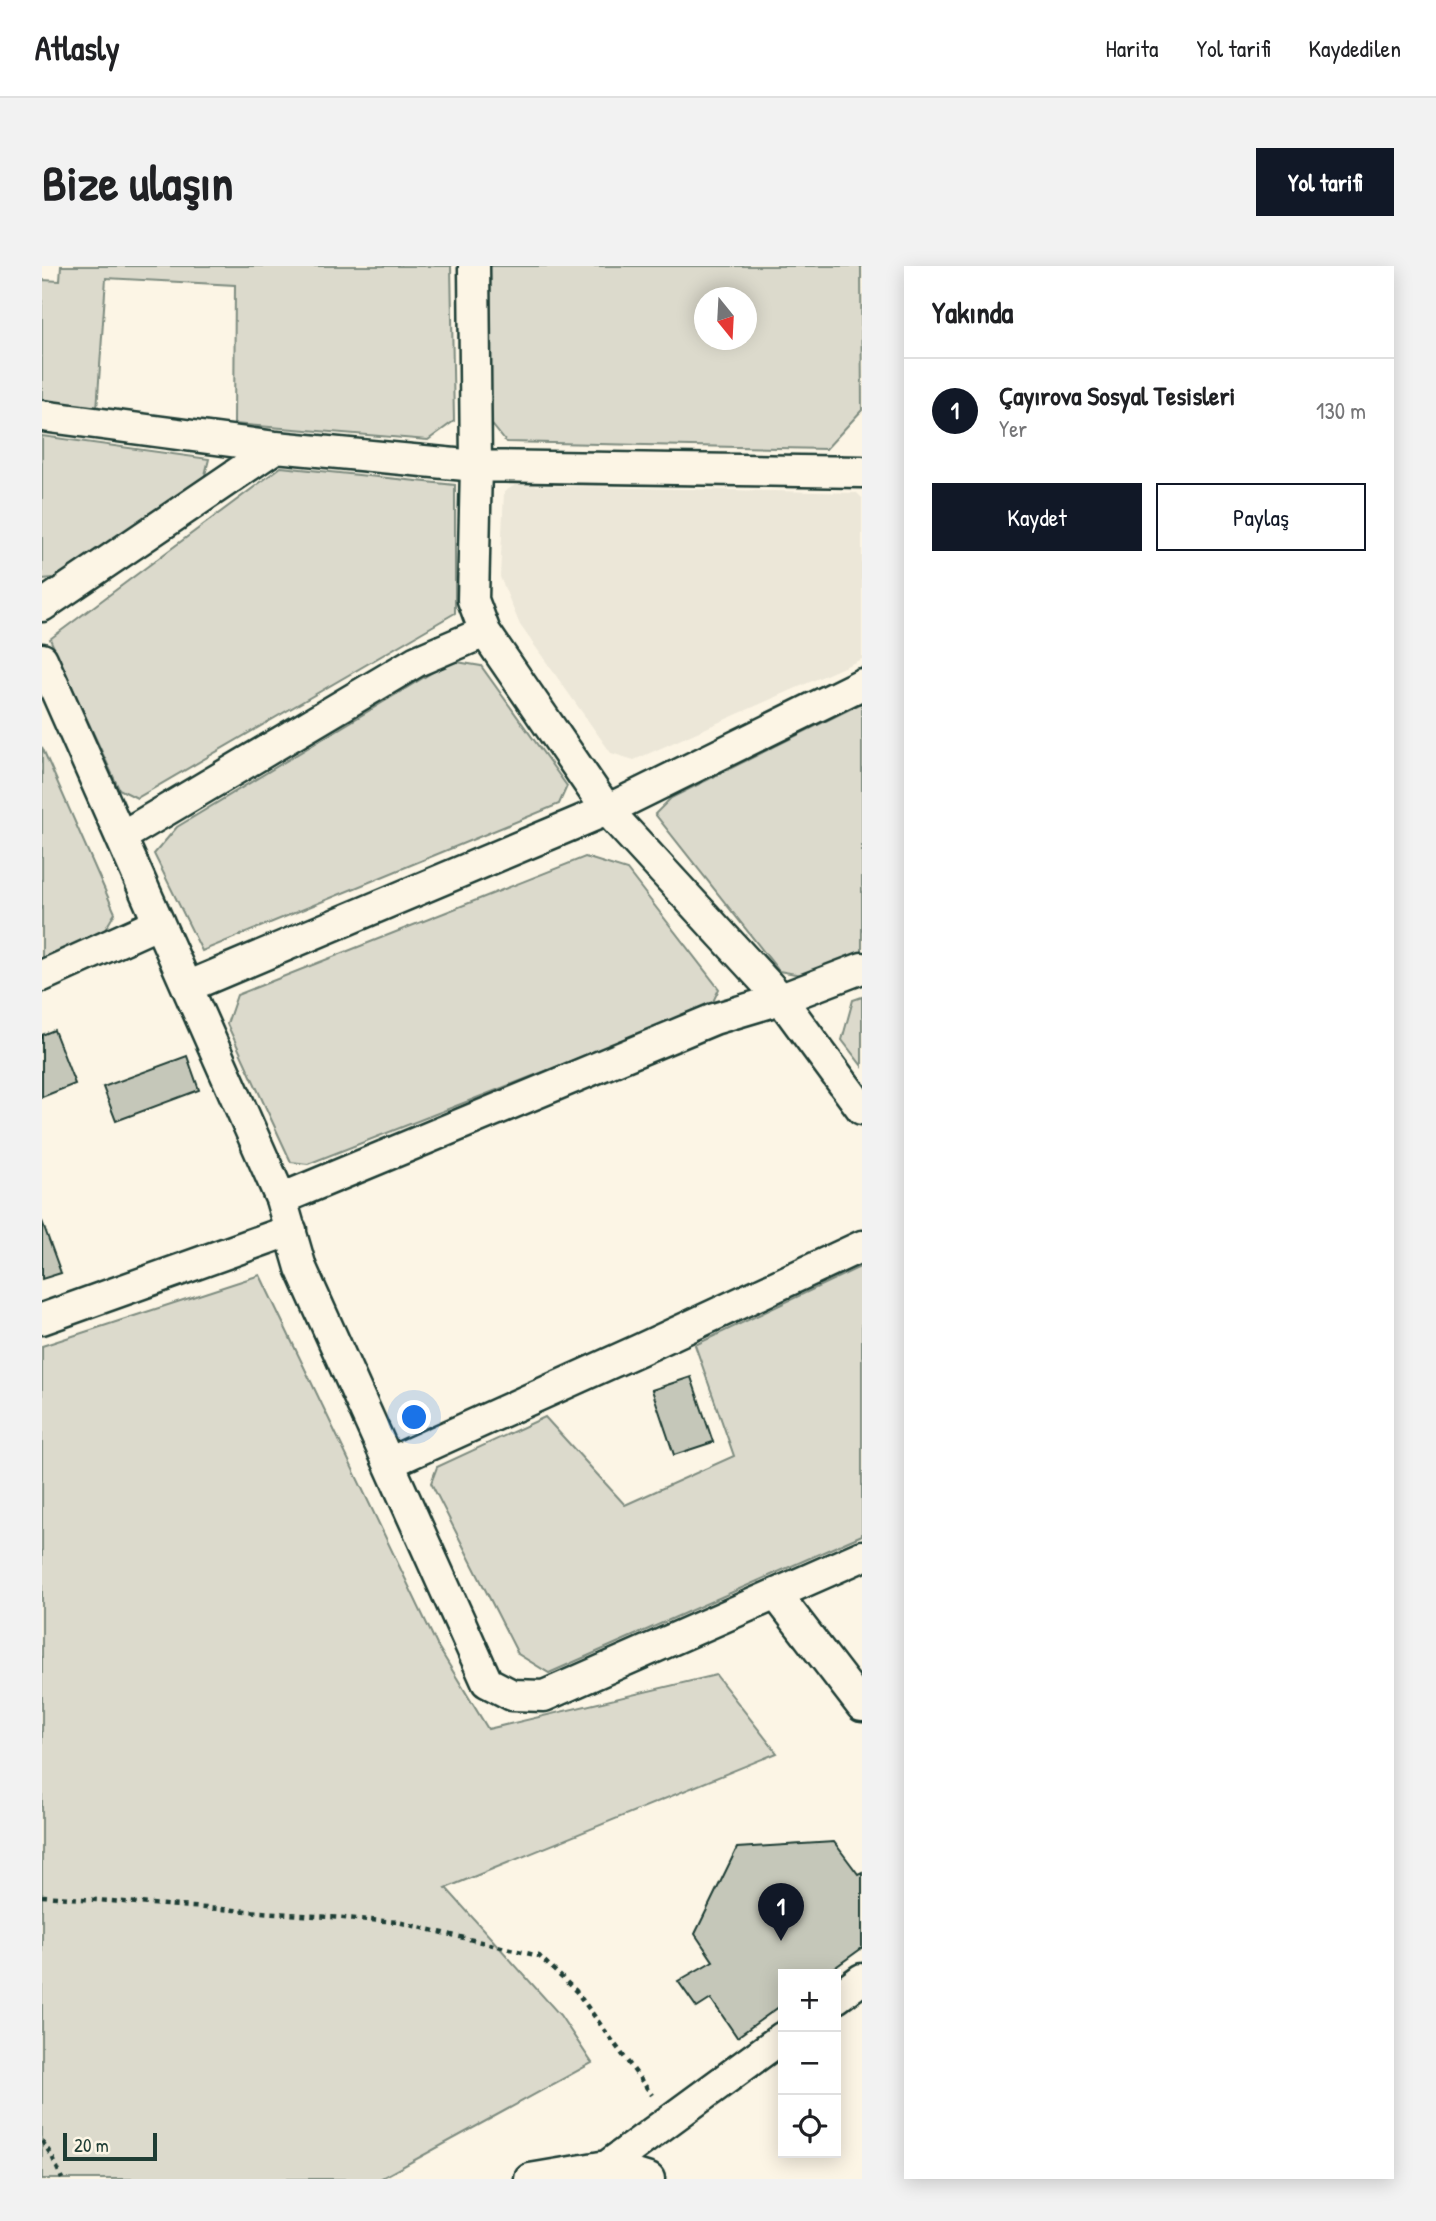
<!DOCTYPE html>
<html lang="tr">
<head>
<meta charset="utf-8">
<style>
  :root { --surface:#fff; --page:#f2f2f2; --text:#202124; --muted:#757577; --line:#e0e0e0; --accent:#111827 }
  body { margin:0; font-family:"Patrick Hand",sans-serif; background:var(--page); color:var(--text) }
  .controls { position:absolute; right:21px; bottom:21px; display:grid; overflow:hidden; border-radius:0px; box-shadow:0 4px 18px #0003 }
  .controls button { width:63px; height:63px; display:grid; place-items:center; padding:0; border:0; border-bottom:2px solid var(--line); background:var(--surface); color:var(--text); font:35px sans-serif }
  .compass { position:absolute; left:652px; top:21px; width:63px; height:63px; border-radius:50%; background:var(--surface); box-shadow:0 4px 18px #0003; rotate:162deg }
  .scale { position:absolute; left:21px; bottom:18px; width:94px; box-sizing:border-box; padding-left:7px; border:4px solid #1f3d34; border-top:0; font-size:19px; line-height:24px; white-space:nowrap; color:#1f3d34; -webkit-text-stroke:5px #fcf5e5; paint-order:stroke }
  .you { position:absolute; left:373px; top:1152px; width:24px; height:24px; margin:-18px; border:5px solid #fff; border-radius:50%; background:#1a73e8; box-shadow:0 0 0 10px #1a73e833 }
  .badge { display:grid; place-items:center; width:46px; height:46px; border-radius:50%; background:var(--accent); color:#fff; font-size:23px; font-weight:700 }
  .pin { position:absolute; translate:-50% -58px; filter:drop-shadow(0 2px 4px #0008) }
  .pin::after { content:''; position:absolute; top:37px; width:24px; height:21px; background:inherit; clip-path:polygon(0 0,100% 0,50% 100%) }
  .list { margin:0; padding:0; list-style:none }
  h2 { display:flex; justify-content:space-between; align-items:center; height:91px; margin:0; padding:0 28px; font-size:30px }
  h2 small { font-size:23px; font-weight:400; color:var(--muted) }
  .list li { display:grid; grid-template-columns:46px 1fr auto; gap:21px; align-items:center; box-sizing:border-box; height:105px; padding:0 28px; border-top:2px solid var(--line) }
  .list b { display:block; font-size:26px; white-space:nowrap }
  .list p { margin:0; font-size:23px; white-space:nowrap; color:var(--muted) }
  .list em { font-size:23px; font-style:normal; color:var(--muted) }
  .actions { display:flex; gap:14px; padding:21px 28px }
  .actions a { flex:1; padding:16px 0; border:2px solid var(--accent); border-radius:0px; text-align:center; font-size:24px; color:var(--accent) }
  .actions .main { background:var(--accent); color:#fff }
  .icon { flex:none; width:38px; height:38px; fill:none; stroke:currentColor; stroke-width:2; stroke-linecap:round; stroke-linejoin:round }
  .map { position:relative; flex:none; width:820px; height:1913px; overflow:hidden; border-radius:0px }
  header { display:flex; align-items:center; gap:42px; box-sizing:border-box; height:98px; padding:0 35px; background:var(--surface); border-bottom:2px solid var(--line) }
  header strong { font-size:33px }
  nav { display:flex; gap:38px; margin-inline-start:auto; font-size:24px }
  .intro { display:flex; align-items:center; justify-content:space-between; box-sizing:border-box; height:168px; padding:0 42px }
  h1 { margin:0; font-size:49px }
  .button { padding:18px 32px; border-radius:0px; background:var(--accent); color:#fff; font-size:24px; font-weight:700 }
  main { display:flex; gap:42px; padding:0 42px }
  aside { flex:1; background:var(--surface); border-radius:0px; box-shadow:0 4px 18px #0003 }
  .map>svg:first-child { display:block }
  .built { fill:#ece7d8 }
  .green { fill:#dcdacc; stroke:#7e8c80; stroke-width:2; fill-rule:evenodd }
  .building { fill:#c5c7b9; stroke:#1f3d34; stroke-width:2 }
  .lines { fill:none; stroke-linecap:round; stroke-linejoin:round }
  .minor-casing { stroke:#1f3d34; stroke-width:35 }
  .path { stroke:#1f3d34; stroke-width:4.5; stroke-dasharray:5 5; stroke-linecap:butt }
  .minor { stroke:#fcf5e5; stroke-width:30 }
</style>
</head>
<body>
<header>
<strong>Atlasly</strong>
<nav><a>Harita</a><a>Yol tarifi</a><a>Kaydedilen</a></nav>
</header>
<div class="intro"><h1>Bize ulaşın</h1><a class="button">Yol tarifi</a></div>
<main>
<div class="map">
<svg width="820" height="1913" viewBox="0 0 820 1913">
  <rect width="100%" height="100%" fill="#fcf5e5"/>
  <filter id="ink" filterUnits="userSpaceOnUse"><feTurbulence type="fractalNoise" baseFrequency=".0143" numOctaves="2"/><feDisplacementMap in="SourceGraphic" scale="14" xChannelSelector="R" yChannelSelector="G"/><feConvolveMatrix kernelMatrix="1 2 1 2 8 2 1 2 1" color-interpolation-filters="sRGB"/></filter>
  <g filter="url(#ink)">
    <path class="built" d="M473 219 815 227 820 232V393L592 494 569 487 478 359 458 311 462 226Z"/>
    <path class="green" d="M19 0H409L412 155 386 174 192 158 193 19 64 12 55 144 0 136V14L18 15Z
      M446 0H819L820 144 784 183 464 176 448 156ZM662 32H704V74H662Z
      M0 170 167 193 162 213 12 312 0 313Z
      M239 201 413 219V347L95 532 77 523 8 373Z
      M409 395 439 400 525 520 517 538 160 685 112 588 135 561Z
      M820 437V686L759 709 737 705 613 548 629 532Z
      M0 481 73 647 58 672 0 698Z
      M543 591 585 604 677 723 669 740 266 898 249 896 185 758 195 729Z
      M820 731V800L800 774 811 734Z
      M820 1000V1269L507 1407 476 1388 389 1217 395 1201 503 1151 583 1239 692 1190 653 1079Z
      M218 1009 395 1379 446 1463 674 1409 735 1487 404 1622 518 1749 550 1797 338 1913H0V1080Z"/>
    <path class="building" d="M12 764 33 818 0 831V769Z
      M145 790 157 824 74 855 61 821Z
      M0 955 19 1007 0 1013Z
      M649 1111 671 1176 632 1189 610 1124Z
      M792 1576 816 1608 820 1606V1682L784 1708H741V1738L695 1771 669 1733 655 1742 636 1715 671 1695 653 1668 695 1582Z"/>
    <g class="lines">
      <g class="minor-casing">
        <path id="minor" d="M432 0 434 200 431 334 443 366 565 544 739 733 820 843
          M0 150 234 181 434 200 820 206
          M0 340 234 181
          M0 393 239 933 259 1002 445 1416 470 1429 502 1430 820 1290
          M79 571 375 395 443 366
          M0 710 117 657
          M145 721 565 544 820 418
          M239 933 672 753 739 733 820 702
          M0 1053 249 964
          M347 1197 597 1084 820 980
          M734 1328 820 1440
          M794 1732 820 1713
          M565 1900 607 1913
          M488 1913 565 1900 741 1771"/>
      </g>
      <path class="path" d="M0 1630 356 1656 497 1690 534 1725 610 1829
        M0 1875 10 1890 20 1913"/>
      <use href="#minor" class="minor"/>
    </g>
  </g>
</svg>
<div class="controls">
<button>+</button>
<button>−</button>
<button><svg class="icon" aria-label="locate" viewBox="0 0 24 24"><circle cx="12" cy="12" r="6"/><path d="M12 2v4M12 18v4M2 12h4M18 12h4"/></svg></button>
</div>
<svg class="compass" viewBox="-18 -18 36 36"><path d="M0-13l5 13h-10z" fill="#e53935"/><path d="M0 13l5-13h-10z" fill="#757577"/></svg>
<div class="scale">20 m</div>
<div class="you"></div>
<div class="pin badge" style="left:739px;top:1675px">1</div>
</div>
<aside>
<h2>Yakında<small></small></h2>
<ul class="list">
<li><span class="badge">1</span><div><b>Çayırova Sosyal Tesisleri</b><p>Yer</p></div><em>130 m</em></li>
</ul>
<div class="actions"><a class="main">Kaydet</a><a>Paylaş</a></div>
</aside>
</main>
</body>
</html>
